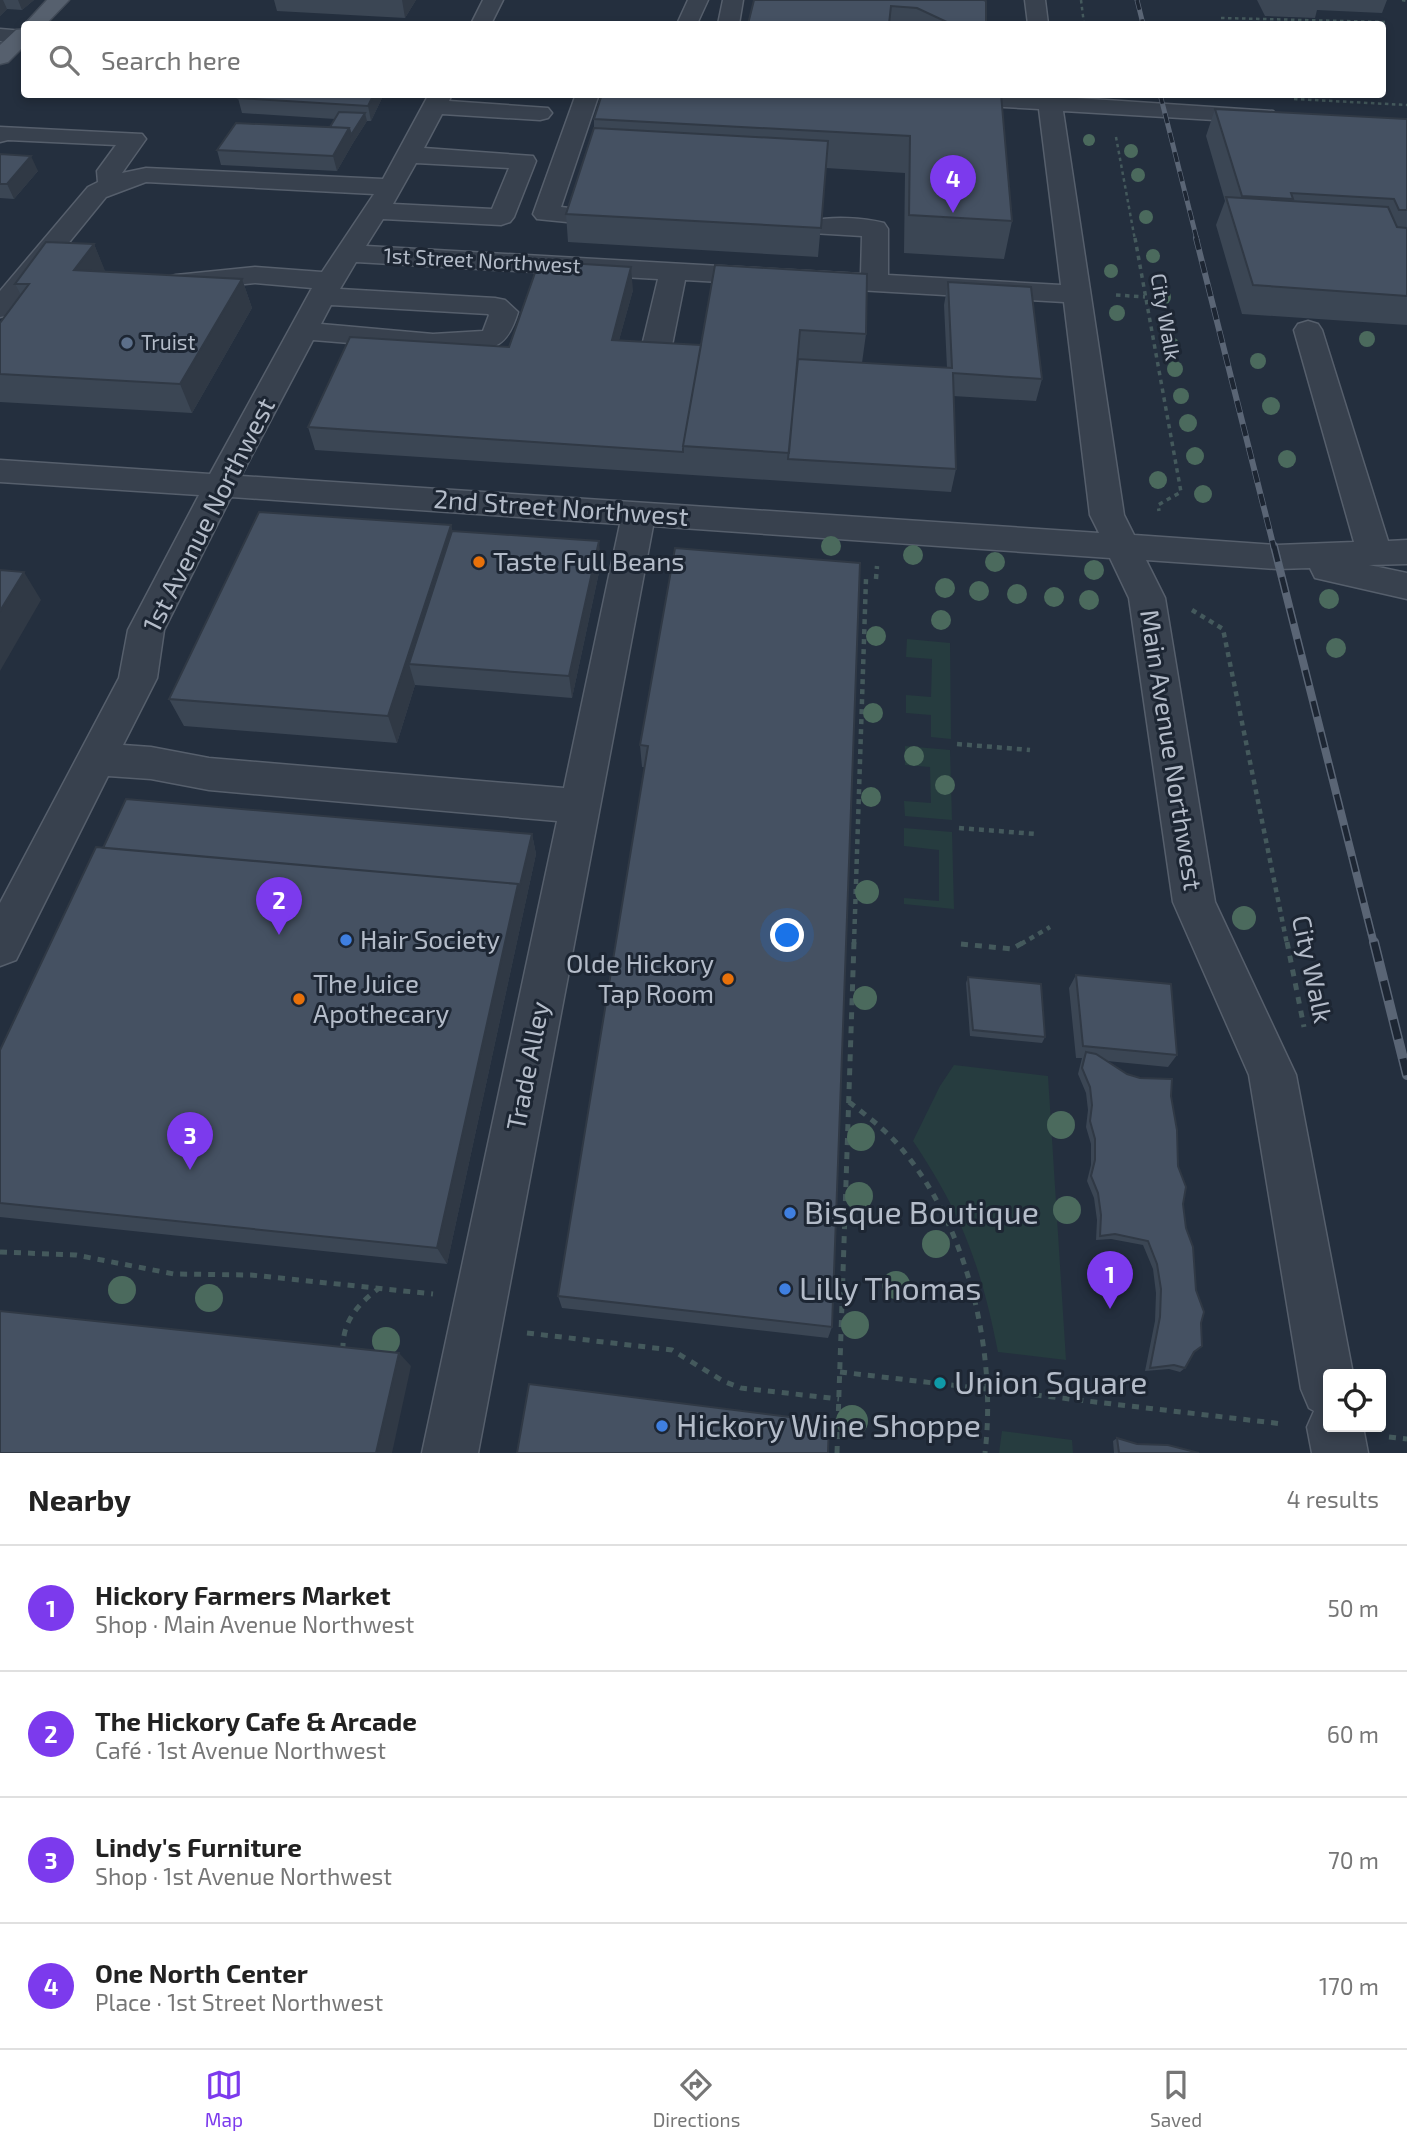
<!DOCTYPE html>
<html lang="en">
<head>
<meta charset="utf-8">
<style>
  :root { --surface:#fff; --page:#f6f6f6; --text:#222; --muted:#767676; --line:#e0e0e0; --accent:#7c3aed }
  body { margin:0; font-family:"Exo 2",sans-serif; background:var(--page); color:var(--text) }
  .controls { position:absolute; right:21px; bottom:21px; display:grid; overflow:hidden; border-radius:7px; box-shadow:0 4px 10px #0003 }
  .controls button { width:63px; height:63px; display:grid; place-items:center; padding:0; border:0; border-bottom:2px solid var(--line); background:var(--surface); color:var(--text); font:35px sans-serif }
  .you { position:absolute; left:788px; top:936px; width:24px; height:24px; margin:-18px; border:5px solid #fff; border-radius:50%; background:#1a73e8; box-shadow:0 0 0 10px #1a73e833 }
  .badge { display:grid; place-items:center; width:46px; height:46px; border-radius:50%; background:var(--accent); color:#fff; font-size:23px; font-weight:700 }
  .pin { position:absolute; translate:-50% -58px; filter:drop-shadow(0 2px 4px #0008) }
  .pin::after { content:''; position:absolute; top:37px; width:24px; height:21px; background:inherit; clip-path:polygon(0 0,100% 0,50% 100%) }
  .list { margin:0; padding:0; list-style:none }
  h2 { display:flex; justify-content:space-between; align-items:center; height:91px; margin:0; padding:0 28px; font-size:30px }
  h2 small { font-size:23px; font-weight:400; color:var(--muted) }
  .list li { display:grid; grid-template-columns:46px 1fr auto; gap:21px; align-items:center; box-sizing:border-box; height:126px; padding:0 28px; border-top:2px solid var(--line) }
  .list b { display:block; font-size:26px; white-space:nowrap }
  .list p { margin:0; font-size:23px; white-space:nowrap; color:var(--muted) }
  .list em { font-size:23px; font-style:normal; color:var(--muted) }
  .icon { flex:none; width:38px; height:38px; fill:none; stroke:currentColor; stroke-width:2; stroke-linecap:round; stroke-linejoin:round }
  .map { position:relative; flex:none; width:1407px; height:1453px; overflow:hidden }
  .search { position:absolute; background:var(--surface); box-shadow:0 4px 10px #0003; left:21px; right:21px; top:21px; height:77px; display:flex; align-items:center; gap:18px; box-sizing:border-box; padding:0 24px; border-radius:7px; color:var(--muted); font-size:26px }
  .sheet { height:595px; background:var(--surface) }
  nav { display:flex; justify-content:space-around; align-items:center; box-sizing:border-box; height:98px; border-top:2px solid var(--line); background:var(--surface); font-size:19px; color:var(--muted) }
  nav a { display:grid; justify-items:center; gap:4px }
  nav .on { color:var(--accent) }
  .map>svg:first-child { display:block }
  .green { fill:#263c3f }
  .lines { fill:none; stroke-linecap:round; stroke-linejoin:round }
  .minor-casing { stroke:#565f6c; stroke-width:3 }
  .major-casing { stroke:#414a57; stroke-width:3 }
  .path-far3 { stroke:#44595c; stroke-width:2.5; stroke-dasharray:3.5 3.5; stroke-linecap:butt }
  .path-far2 { stroke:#44595c; stroke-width:3.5; stroke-dasharray:4.5 4.5; stroke-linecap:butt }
  .path-far1 { stroke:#44595c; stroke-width:4.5; stroke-dasharray:5 5; stroke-linecap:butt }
  .path { stroke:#44595c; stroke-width:5; stroke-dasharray:7 7; stroke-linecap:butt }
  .minor { fill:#38414e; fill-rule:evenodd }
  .major { fill:#56606e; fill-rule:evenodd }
  .rail-far3-casing { stroke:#5a6575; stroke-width:5 }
  .rail-far2-casing { stroke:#5a6575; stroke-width:6 }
  .rail-far1-casing { stroke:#5a6575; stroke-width:8 }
  .rail-casing { stroke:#5a6575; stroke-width:10 }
  .rail-far3 { stroke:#1d2633; stroke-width:3.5; stroke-dasharray:10; stroke-linecap:butt }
  .rail-far2 { stroke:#1d2633; stroke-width:4.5; stroke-dasharray:12; stroke-linecap:butt }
  .rail-far1 { stroke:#1d2633; stroke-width:5; stroke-dasharray:16; stroke-linecap:butt }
  .rail { stroke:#1d2633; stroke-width:7; stroke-dasharray:20; stroke-linecap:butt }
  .tree { fill:#4b6a5d }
  .wall { fill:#3b4654 }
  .shaded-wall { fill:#303945 }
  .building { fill:#455162; stroke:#303945; stroke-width:2 }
  .service-dot { fill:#5c6f8a; stroke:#1d2633; stroke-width:2.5 }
  .food-dot { fill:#e8710a; stroke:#1d2633; stroke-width:2.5 }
  .shop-dot { fill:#3f7fe0; stroke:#1d2633; stroke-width:2.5 }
  .culture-dot { fill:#0f9aa8; stroke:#1d2633; stroke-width:2.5 }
  .labels { text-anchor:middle; stroke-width:6; stroke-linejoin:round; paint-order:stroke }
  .far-street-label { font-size:21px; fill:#b4bcc9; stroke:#1d2633 }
  .far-poi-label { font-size:21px; fill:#b4bcc9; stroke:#1d2633; text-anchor:start }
  .street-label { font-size:26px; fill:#b4bcc9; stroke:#1d2633 }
  .poi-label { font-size:26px; fill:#b4bcc9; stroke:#1d2633; text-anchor:start }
  .near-poi-label { font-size:32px; fill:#b4bcc9; stroke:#1d2633; text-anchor:start }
</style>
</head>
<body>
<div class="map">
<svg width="1407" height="1453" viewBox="0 0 1407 1453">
  <rect width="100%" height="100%" fill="#242f3e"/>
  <path class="green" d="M907 639 950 643 951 739 931 737V715L906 713V695L931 697 932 659 906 657Z
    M905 746 950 750 952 820 905 816 904 801 931 803 930 767 905 765Z
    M904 828 952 832 954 909 904 904V898L939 901V850L904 846Z
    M954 1065 1048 1076 1066 1360 998 1352C981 1266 962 1214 913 1141L940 1086Z
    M1002 1431 1072 1440 1073 1453H999Z"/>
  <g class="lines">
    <g class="minor-casing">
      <path id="minor" d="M483 0H503L491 24H471Z
        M688 0H708L697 24H677Z
        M723 0H743L739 24H718Z
        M1025 0H1045L1048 24H1028Z
        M0 29 24 31V43L0 41Z
        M429 94H452L449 101 548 108 552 113 548 118 540 120 442 114 424 148 533 156 536 161 514 217 510 222 501 225 383 219 366 246 861 274 862 236 812 233 808 227 812 221C833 216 863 218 884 223L888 229V275L1061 285 1039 109 897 101 889 99 886 94H1061V97L1273 111 1277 116 1273 121 1265 123 1063 111 1124 515 1134 535 1277 545 1354 542 1294 330 1298 324 1308 321 1318 324 1322 330 1388 541 1407 540V564L1369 565 1407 573V599L1315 578 1310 568 1277 569 1146 560 1165 598 1215 902 1296 1075 1353 1374H1328V1427H1363L1368 1453H1312L1307 1427 1314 1411 1309 1408 1301 1389 1249 1075 1173 902 1129 598 1110 558 653 526 478 1453H422L557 821 209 790 151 779 108 776 16 960 0 966V903L119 678 128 630 199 495 0 482V460L210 474 312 288 255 283 176 291 166 289 162 283 166 277 176 275 255 267 322 272 374 194 146 182 106 197 10 315 0 317V291L88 187 98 182 97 171 116 145 8 140 0 142V127L142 134 146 139 122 173 146 168 383 179ZM416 163 509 168 492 209 393 204ZM356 262 658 279 641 350 646 356 656 359 666 356 671 350 685 280 1064 302 1090 515 1099 533 241 476 313 340 459 352C495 349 507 348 518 312L505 300 495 298 340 289ZM331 305 488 314 489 315 483 331 433 334 321 324ZM231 497 620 524 564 788 209 758 151 747 123 745 157 678 164 630Z
        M576 94H599L561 207 586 210 590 215 586 220 577 223 537 219 533 214Z"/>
    </g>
    <g class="major-casing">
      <path id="major" d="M47 0H69L46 24H25Z
        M24 29V46L8 62 0 64V45L16 30Z"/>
    </g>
    <path class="path-far3" d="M1081 0 1084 24
      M1402 0 1407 1
      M1221 18 1385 22
      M1294 99 1407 105
      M1116 137 1135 240"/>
    <path class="path-far2" d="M1135 238 1181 492 1158 505 1159 511
      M1116 295 1145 297"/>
    <path class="path-far1" d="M876 579 877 566
      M1192 610 1223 629 1287 944
      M957 744 1030 750
      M959 828 1036 834
      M854 944 866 579
      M1021 944 1050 927"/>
    <path class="path" d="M1287 942 1304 1027
      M961 944 1012 949 1024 942
      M849 1102C867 1116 886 1130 901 1148 968 1227 997 1352 985 1453
      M0 1252 76 1255 174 1274 251 1275 433 1294
      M527 1333 672 1350 723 1381 741 1388 839 1399
      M343 1350C342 1322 357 1305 378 1289
      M840 1372 1283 1424
      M1389 1437 1407 1439
      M837 1453 854 942"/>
    <use href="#minor" class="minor"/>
    <use href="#major" class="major"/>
    <g class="rail-far3-casing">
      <path id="rail-far3" d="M1137 0 1143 24
        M1160 94 1197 240"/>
    </g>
    <g class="rail-far2-casing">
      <path id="rail-far2" d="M1196 238 1274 548"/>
    </g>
    <g class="rail-far1-casing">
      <path id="rail-far1" d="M1274 546 1374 944"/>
    </g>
    <g class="rail-casing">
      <path id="rail" d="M1374 942 1407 1075"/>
    </g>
    <use href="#rail-far3" class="rail-far3"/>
    <use href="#rail-far2" class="rail-far2"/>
    <use href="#rail-far1" class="rail-far1"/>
    <use href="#rail" class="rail"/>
  </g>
  <g class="tree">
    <circle cx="1089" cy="140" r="6"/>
    <circle cx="1131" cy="151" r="7"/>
    <circle cx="1138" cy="175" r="7"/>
    <circle cx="1146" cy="217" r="7"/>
    <circle cx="1153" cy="256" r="7"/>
    <circle cx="1111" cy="271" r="7"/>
    <circle cx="1163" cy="297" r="8"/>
    <circle cx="1117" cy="313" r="8"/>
    <circle cx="1367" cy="339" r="8"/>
    <circle cx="1171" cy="345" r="8"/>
    <circle cx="1258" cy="361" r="8"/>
    <circle cx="1175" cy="369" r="8"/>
    <circle cx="1181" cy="396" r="8"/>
    <circle cx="1271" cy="406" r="9"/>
    <circle cx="1188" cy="423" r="9"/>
    <circle cx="1195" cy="456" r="9"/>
    <circle cx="1287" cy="459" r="9"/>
    <circle cx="1158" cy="480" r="9"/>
    <circle cx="1203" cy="494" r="9"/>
    <circle cx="831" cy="546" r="10"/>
    <circle cx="913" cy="555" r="10"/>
    <circle cx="995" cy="562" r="10"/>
    <circle cx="1094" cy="570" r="10"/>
    <circle cx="945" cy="588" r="10"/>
    <circle cx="979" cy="591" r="10"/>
    <circle cx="1017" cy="594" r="10"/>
    <circle cx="1054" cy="597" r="10"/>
    <circle cx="1329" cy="599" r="10"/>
    <circle cx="1089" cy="600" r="10"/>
    <circle cx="941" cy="620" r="10"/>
    <circle cx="876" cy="636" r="10"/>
    <circle cx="1336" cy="648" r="10"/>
    <circle cx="873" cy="713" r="10"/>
    <circle cx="914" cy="756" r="10"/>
    <circle cx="945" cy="785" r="10"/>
    <circle cx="871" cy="797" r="10"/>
    <circle cx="867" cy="892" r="12"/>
    <circle cx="1244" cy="918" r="12"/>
    <circle cx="865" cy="998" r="12"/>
    <circle cx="1061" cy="1125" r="14"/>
    <circle cx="861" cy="1137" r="14"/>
    <circle cx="859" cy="1196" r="14"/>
    <circle cx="1067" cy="1210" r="14"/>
    <circle cx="936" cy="1244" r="14"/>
    <circle cx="896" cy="1285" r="14"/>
    <circle cx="122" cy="1290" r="14"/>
    <circle cx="209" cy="1298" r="14"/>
    <circle cx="855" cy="1325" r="14"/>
    <circle cx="386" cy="1341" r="14"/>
    <circle cx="852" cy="1421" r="16"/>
  </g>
  <path class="wall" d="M0 0H34L22 10 7 9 0 16Z
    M274 0H416L405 18 277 11Z
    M754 0H984L986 24H748Z
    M1257 0H1387L1382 13 1317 10 1315 18 1265 16Z
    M240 94H384L371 121H367L353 143 337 171 221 165 217 150 330 127 335 119 242 113 238 98Z
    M1001 94 1012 221 1004 259 904 253 905 173 826 168 818 257 568 242 566 214 594 128V119Z
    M1215 109 1407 119V325L1242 314 1216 225 1225 201 1206 136Z
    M0 154 38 171 14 199 0 198Z
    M94 244 105 272 242 279 252 308 192 413 0 402V323L21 295 15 284Z
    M715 265 866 334 862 363 947 368 944 305 948 282 1042 379 1036 401 953 396 956 469 951 492 315 450 308 427 509 347 633 290 619 340 701 345Z
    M451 525 452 531 601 563 572 698 415 685 397 743 184 726 169 699Z
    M675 548 832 1327 828 1338 562 1308 558 1296 645 767H642L640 745Z
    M532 834 536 854 447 1264 0 1217V1050L103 848Z
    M1076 975 1177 1055 1168 1067 1107 1061 1127 1074 1171 1096 1183 1204 1194 1352 1185 1368 1180 1372 1169 1369 1145 1371 1155 1321 1156 1293 1153 1269 1143 1245 1111 1239 1096 1240 1097 1220 1094 1198 1087 1181 1091 1165V1144L1086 1127 1088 1110 1086 1093 1078 1074 1082 1058H1076L1069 988Z
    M968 977 1045 1037 1042 1043 970 1036 966 983Z
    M1117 1438 1137 1444 1199 1453H1114L1113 1441Z"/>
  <path class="shaded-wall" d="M0 0H3L7 9 0 16Z
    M18 0H34L22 10Z
    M402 0H416L405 18Z
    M374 94H384L371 121 368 106Z
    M365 113 367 121 353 143 337 171 333 156 349 128Z
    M31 156 38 171 14 199 7 184Z
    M94 244 106 273 74 270Z
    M631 267 633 290 613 362 612 340Z
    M242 279 252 308 192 413 180 384Z
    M451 525 457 554 409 664 415 685 397 743 388 716Z
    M599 541 601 563 572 698 569 676Z
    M24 572 41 600 0 671V611Z
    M532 834 536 854 447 1264 437 1248 518 884Z
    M399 1353 411 1366 392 1453H376Z"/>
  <path class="building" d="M754 0H984L986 1V24H951L917 8 891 6 889 24H748Z
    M240 94H374L368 106 238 98Z
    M602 94H1001L1012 221 909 215 910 136 594 119Z
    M1215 109 1407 119V210H1399L1394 199 1291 193 1293 199 1242 196Z
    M339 112 365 113 351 135 349 128 330 127Z
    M236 123 349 128 333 156 217 150Z
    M594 128 828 141 821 228 566 214Z
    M0 154 31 156 7 184H0Z
    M1226 197 1388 207 1397 227 1407 228V296L1253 285Z
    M46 242 94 244 74 270 242 279 180 384 0 374V323L29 284H15Z
    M568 263 631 267 612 340 701 345 683 446V452L308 427 350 337 509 347 536 270 565 272Z
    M715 265 867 274 866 334 800 330 789 453 683 446Z
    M948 282 1031 287 1042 379 953 373 956 469 788 459 798 359 952 368Z
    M259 512 451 525 388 716 169 699Z
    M452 531 599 541 569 676 409 664Z
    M675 548 860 563 832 1327 558 1296 648 746 640 745Z
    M0 570 24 572 0 611Z
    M126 799 532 834 519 889 518 884 103 848Z
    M96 847 518 884 437 1248 0 1203V1050Z
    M1076 975 1171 984 1177 1055 1083 1046Z
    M968 977 1041 984 1045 1037 973 1030Z
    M1086 1052 1096 1054 1127 1074 1140 1078 1172 1079 1171 1096 1177 1130 1178 1166 1186 1187 1183 1204 1186 1228 1193 1247 1196 1290 1204 1312 1201 1323 1202 1346 1194 1352 1185 1368 1174 1365 1150 1368 1160 1317 1161 1289 1157 1264 1148 1241 1115 1234 1100 1236 1101 1215 1098 1193 1091 1176 1095 1160V1139L1090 1121 1092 1105 1090 1087 1082 1068Z
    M0 1311 399 1353 376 1453H0Z
    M529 1384 829 1422 828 1453H517Z
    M1117 1438 1137 1444 1168 1445 1199 1453H1119Z"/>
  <circle class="service-dot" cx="127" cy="343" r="7"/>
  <g class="food-dot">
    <circle cx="479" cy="562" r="7"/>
    <circle cx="728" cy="979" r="7"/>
    <circle cx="299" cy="999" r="7"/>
  </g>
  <g class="shop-dot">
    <circle cx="346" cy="940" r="7"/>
    <circle cx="790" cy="1213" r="7"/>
    <circle cx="785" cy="1289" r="7"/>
    <circle cx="662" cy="1426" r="7"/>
  </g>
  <circle class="culture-dot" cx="940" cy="1383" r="7"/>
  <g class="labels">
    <g class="far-street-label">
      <text transform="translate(482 261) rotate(3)" y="7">1st Street Northwest</text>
      <text transform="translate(1165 317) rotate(80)" y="7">City Walk</text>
    </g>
    <g class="far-poi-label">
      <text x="141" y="350">Truist</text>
    </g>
    <g class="street-label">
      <text transform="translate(561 508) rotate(4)" y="9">2nd Street Northwest</text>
      <text transform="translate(209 515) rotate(-63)" y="9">1st Avenue Northwest</text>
      <text transform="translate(1171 750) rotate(81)" y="9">Main Avenue Northwest</text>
      <text transform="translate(1312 969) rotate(78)" y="9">City Walk</text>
      <text transform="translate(528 1066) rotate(-79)" y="9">Trade Alley</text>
    </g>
    <g class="poi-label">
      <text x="493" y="571">Taste Full Beans</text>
      <text x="360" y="949">Hair Society</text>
      <text x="714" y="973" text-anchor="end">Olde Hickory<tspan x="714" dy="30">Tap Room</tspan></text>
      <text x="313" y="993">The Juice<tspan x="313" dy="30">Apothecary</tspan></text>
    </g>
    <g class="near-poi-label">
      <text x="804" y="1224">Bisque Boutique</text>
      <text x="799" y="1300">Lilly Thomas</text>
      <text x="954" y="1394">Union Square</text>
      <text x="676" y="1437">Hickory Wine Shoppe</text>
    </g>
  </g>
</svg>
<div class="controls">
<button><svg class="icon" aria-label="locate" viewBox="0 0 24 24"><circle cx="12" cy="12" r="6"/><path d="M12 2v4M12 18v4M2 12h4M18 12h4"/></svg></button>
</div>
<div class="you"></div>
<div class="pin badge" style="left:1110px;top:1309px">1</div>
<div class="pin badge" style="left:279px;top:935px">2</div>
<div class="pin badge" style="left:190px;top:1170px">3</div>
<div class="pin badge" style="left:953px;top:213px">4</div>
<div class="search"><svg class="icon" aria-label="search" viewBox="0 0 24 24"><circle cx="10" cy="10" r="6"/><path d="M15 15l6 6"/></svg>Search here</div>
</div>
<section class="sheet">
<h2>Nearby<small>4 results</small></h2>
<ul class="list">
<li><span class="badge">1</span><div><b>Hickory Farmers Market</b><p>Shop · Main Avenue Northwest</p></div><em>50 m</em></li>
<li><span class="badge">2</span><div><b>The Hickory Cafe &amp; Arcade</b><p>Café · 1st Avenue Northwest</p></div><em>60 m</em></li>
<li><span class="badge">3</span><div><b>Lindy's Furniture</b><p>Shop · 1st Avenue Northwest</p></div><em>70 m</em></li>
<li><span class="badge">4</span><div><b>One North Center</b><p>Place · 1st Street Northwest</p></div><em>170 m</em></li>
</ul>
</section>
<nav>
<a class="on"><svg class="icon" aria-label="map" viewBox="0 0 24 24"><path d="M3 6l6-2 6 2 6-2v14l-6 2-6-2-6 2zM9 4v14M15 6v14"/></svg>Map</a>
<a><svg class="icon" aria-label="directions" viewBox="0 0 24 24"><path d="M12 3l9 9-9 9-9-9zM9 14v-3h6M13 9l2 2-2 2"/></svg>Directions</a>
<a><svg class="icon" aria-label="saved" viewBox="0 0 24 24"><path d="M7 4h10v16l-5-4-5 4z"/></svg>Saved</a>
</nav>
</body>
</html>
